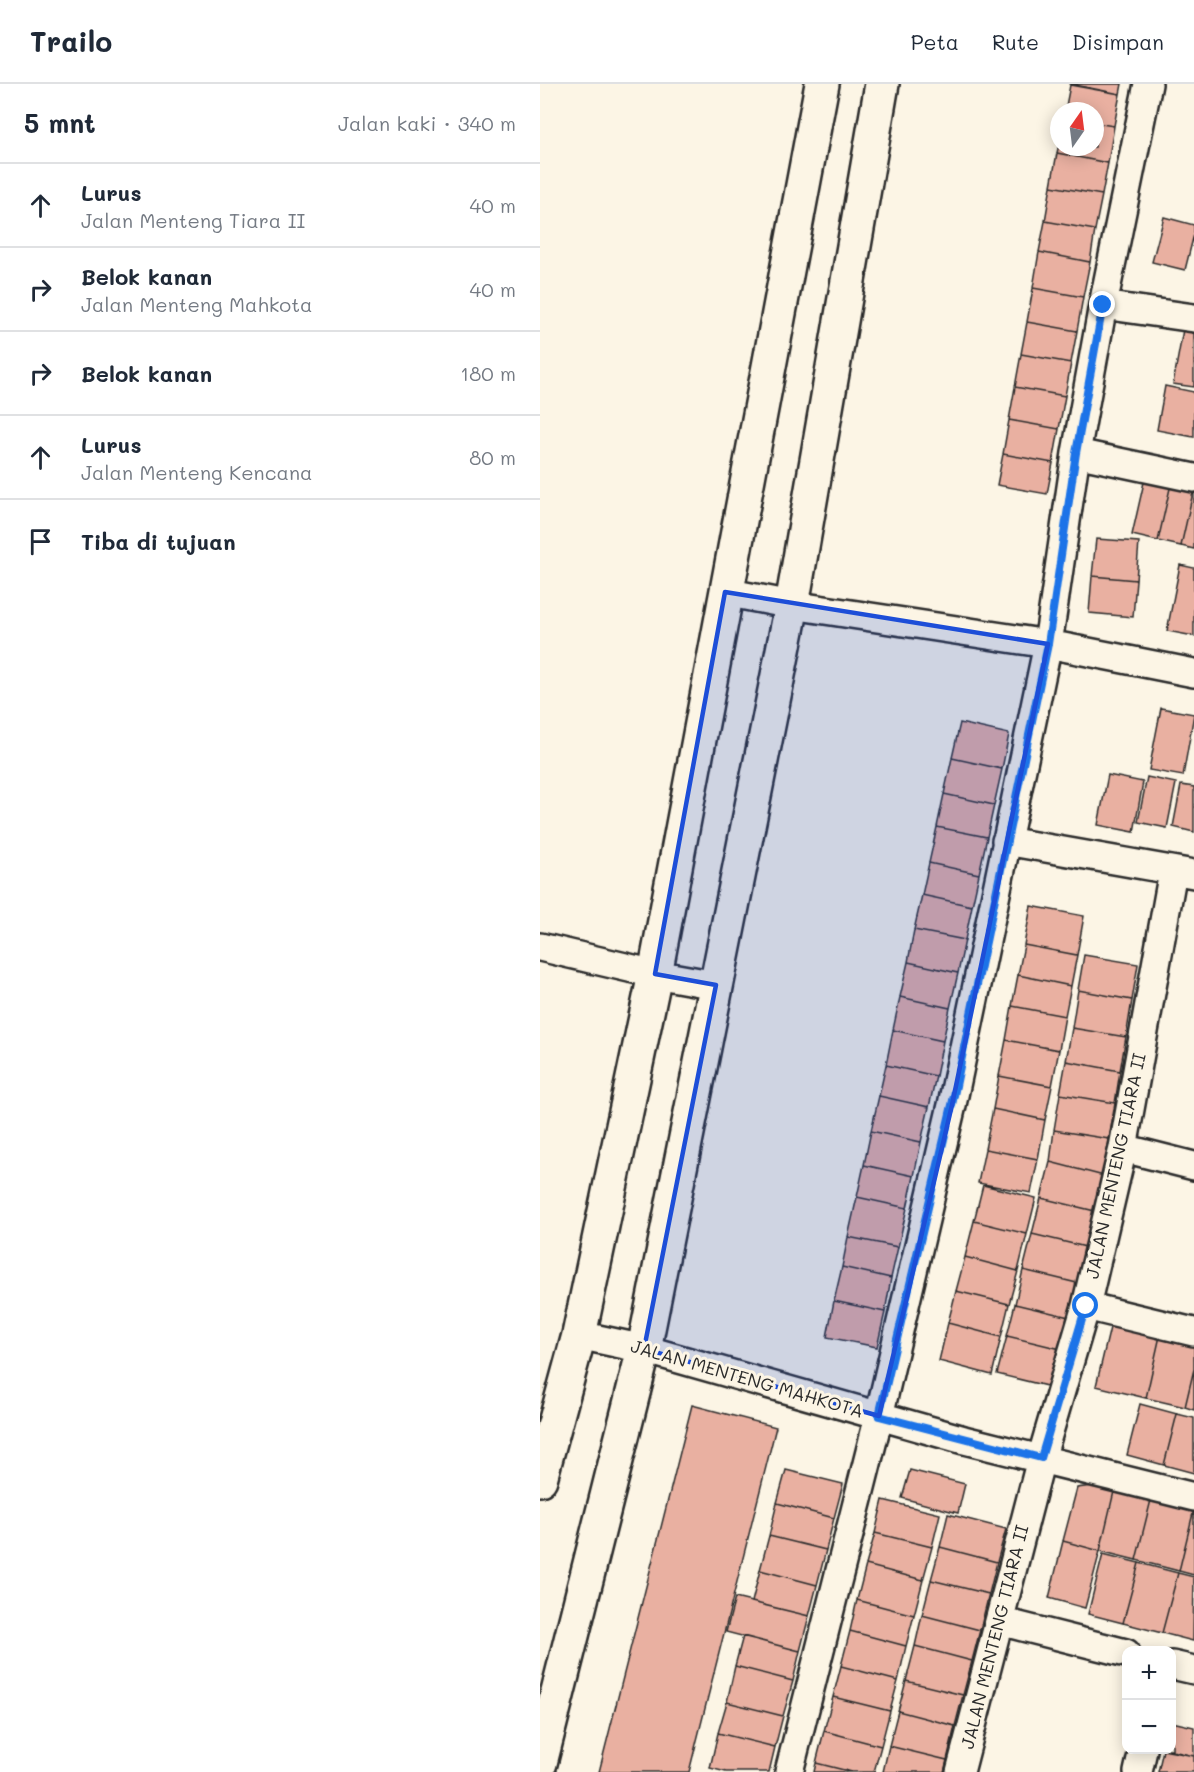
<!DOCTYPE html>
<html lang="id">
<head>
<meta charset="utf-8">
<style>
  :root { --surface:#fff; --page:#f2f2f3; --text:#1f2937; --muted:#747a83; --line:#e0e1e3 }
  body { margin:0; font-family:Mali,sans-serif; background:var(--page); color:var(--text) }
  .controls { position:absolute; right:18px; bottom:18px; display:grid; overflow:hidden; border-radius:12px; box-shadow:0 3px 15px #0003 }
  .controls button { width:54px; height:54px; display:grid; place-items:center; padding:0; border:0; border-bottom:2px solid var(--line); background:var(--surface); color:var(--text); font:30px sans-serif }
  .compass { position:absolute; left:510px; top:18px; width:54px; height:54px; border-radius:50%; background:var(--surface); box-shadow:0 3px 15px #0003; rotate:14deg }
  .stop { position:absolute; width:18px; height:18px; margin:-14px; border:4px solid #1a73e8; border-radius:50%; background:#fff }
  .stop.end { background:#1a73e8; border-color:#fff; box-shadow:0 2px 6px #0008 }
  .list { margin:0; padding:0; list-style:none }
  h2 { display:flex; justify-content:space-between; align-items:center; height:78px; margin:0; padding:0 24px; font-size:26px }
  h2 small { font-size:20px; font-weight:400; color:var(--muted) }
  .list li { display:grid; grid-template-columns:39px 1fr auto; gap:18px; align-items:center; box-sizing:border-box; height:84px; padding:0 24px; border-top:2px solid var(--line) }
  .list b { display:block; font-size:22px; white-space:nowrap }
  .list p { margin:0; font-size:20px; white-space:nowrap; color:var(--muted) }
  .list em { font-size:20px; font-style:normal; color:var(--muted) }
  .icon { flex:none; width:33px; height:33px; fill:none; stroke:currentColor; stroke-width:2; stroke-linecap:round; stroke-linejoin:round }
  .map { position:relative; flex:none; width:654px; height:1688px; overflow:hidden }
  header { display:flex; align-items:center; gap:36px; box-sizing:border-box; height:84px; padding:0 30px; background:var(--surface); border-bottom:2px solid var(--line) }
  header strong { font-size:28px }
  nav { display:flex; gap:33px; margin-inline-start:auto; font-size:21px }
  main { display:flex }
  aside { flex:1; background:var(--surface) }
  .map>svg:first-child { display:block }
  .building { fill:#e9b0a1; stroke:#2b2b2b; stroke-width:1.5 }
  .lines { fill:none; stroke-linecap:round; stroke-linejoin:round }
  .street-casing { stroke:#2b2b2b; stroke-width:32 }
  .secondary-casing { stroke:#2b2b2b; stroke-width:38 }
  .street { stroke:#fcf5e5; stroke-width:27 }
  .secondary { stroke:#fcf5e5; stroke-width:33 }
  .route { stroke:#1a73e8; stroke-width:8 }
  .marked { fill:#1d4ed8; fill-opacity:0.2; stroke:#1d4ed8; stroke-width:4.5; stroke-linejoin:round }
  .labels { text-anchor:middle; stroke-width:6; stroke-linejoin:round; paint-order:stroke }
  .street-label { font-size:18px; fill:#2b2b2b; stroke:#fcf5e5 }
</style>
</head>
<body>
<header>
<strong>Trailo</strong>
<nav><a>Peta</a><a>Rute</a><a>Disimpan</a></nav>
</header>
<main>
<aside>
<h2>5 mnt<small>Jalan kaki · 340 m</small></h2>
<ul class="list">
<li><svg class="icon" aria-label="ahead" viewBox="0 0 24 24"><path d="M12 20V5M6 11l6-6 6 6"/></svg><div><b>Lurus</b><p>Jalan Menteng Tiara II</p></div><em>40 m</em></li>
<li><svg class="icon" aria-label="right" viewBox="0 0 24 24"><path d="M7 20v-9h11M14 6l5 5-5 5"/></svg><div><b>Belok kanan</b><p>Jalan Menteng Mahkota</p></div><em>40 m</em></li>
<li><svg class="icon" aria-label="right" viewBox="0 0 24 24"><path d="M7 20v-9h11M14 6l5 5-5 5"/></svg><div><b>Belok kanan</b></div><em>180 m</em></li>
<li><svg class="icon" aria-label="ahead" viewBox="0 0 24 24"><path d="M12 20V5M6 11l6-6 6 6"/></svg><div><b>Lurus</b><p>Jalan Menteng Kencana</p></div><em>80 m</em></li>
<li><svg class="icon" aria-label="arrive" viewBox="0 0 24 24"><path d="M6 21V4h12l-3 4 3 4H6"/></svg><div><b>Tiba di tujuan</b></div></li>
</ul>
</aside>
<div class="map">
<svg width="654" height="1688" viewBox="0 0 654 1688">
  <rect width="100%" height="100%" fill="#fcf5e5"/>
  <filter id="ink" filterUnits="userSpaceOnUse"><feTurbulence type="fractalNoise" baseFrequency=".0167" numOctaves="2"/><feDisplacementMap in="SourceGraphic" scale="12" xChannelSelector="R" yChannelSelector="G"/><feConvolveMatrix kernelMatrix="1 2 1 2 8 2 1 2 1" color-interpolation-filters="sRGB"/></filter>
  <g filter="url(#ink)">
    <path class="building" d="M530 0H582L580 10Z
      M530 1 580 10 574 42 555 39V27H525Z
      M555 39 574 42 568 79 517 69 519 60V63H555Z
      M517 69 568 79 562 111 511 102Z
      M511 102 562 111 555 146 505 137Z
      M624 133 654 141V150L645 186 612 178Z
      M505 137 555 146 550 178 499 168Z
      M499 168 550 178 543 213 493 204Z
      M493 204 543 213 537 247 487 238Z
      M487 238 537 247 531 279 481 270Z
      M644 240 654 241V303L633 300Z
      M481 270 531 279 525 312 475 303Z
      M625 302 654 308V353L617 346Z
      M475 303 525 312 519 345 469 336Z
      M469 336 519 345 513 379 463 370Z
      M463 370 513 379 507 410 457 401Z
      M607 385 633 391 618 457 592 451Z
      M633 391 654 404 641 462 618 457Z
      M654 404V465L641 462Z
      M556 455 599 458 596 496 552 492Z
      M640 481 654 484V552L627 547Z
      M552 492 596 496 593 533 549 529Z
      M621 624 654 630 643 692 609 686Z
      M420 639 469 650 462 685 412 674Z
      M412 674 462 685 454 721 404 710Z
      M568 691 603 698 594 748 558 741Z
      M607 693 636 699 627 744 598 738Z
      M641 701 654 703V748L633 743Z
      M404 710 454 721 447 753 397 743Z
      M397 743 447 753 439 790 389 779Z
      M389 779 439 790 432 822 382 811Z
      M382 811 432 822 425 856 374 846Z
      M491 822 544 832 537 871 484 861Z
      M374 846 425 856 418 889 368 878Z
      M484 861 537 871 531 902 478 891Z
      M544 871 598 880 592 916 538 906Z
      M368 878 418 889 410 924 360 913Z
      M478 891 531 902 525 932 472 922Z
      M538 906 592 916 586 953 532 944Z
      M360 913 410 924 403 957 353 946Z
      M472 922 525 932 519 966 466 956Z
      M532 944 586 953 580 987 526 977Z
      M353 946 403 957 396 992 346 981Z
      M466 956 519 966 512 1002 459 992Z
      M526 977 580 987 575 1019 520 1010Z
      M346 981 396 992 389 1023 339 1012Z
      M459 992 512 1002 505 1036 453 1025Z
      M520 1010 575 1019 569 1055 514 1046Z
      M339 1012 389 1023 381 1058 331 1047Z
      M453 1025 505 1036 498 1075 445 1065Z
      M514 1046 569 1055 564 1092 510 1078Z
      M331 1047 381 1058 374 1092 324 1081Z
      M445 1065 498 1075 491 1109 438 1099Z
      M510 1078 564 1092 555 1127 501 1114Z
      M324 1081 374 1092 367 1124 317 1113Z
      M443 1101 496 1114 487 1150 434 1137Z
      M317 1113 367 1124 358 1163 308 1153Z
      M501 1114 555 1127 546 1163 492 1150Z
      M434 1137 487 1150 478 1187 425 1173Z
      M492 1150 546 1163 537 1199 483 1186Z
      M308 1153 358 1163 351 1194 302 1183Z
      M425 1173 478 1187 469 1220 416 1207Z
      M302 1183 351 1194 345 1228 294 1217Z
      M483 1186 537 1199 529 1233 475 1220Z
      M416 1207 469 1220 461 1253 408 1239Z
      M294 1217 345 1228 337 1263 287 1253Z
      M475 1220 529 1233 521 1265 467 1252Z
      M573 1231 622 1243 606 1314 556 1302Z
      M408 1239 461 1253 452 1291 399 1277Z
      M622 1243 654 1251V1285L645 1323 606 1314Z
      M467 1252 521 1265 511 1303 457 1290Z
      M654 1285V1326L645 1323Z
      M600 1320 637 1330 624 1381 587 1371Z
      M152 1321 236 1343 149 1688H59Z
      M637 1330 654 1334V1389L624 1381Z
      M246 1386 303 1400 294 1434 237 1419Z
      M370 1386 425 1400 418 1429 362 1414Z
      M576 1399 560 1467 523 1457 537 1404Z
      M576 1399 613 1408 596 1476 560 1467Z
      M613 1408 654 1425 639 1487 596 1476Z
      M343 1416 400 1430 392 1463 335 1449Z
      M237 1419 294 1434 286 1466 229 1452Z
      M654 1425V1491L639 1487Z
      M408 1430 466 1445 457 1478 400 1463Z
      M335 1449 392 1463 383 1496 326 1481Z
      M229 1452 286 1466 277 1501 220 1486Z
      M523 1457 560 1467 545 1524 509 1514Z
      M400 1463 457 1478 449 1510 391 1496Z
      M563 1470 599 1479 583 1539 548 1530Z
      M599 1479 638 1489 622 1549 583 1539Z
      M326 1481 383 1496 374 1531 317 1516Z
      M220 1486 277 1501 269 1532 212 1518Z
      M638 1489 654 1493 653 1557 622 1549Z
      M391 1496 449 1510 440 1546 382 1531Z
      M195 1514 269 1532 260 1567 186 1548Z
      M317 1516 374 1531 366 1562 310 1547Z
      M382 1531 440 1546 432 1577 375 1562Z
      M310 1547 366 1562 358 1597 301 1582Z
      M203 1552 260 1567 253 1597 195 1582Z
      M375 1562 432 1577 423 1611 366 1597Z
      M195 1582 253 1597 243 1632 187 1618Z
      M301 1582 358 1597 350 1627 293 1613Z
      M366 1597 423 1611 415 1642 358 1627Z
      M293 1613 350 1627 341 1662 284 1647Z
      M187 1618 243 1632 235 1663 178 1649Z
      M358 1627 415 1642 407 1676 349 1662Z
      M632 1638 654 1643V1672L628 1666H632Z
      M284 1647 341 1662 334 1688H312L276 1679Z
      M178 1649 235 1663 229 1688H186L170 1684Z
      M349 1662 407 1676 404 1688H343Z
      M623 1666 654 1672V1688H618Z
      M276 1679 312 1688H274Z"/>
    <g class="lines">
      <g class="street-casing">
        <path id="street" d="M563 221 654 234
          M536 369 654 394
          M185 508 252 521 508 560 654 589
          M466 757 654 790
          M0 863 115 890 176 901
          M583 1064 654 1082
          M546 1222 654 1248
          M39 1251 104 1265 424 1356 654 1413
          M459 1537 586 1569
          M632 1581 654 1586
          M249 1688 339 1332 412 1021 508 560 536 369 563 221 608 0
          M420 1688 501 1375 546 1222 583 1064 633 787
          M598 1688 603 1666"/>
      </g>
      <g class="secondary-casing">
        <path id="secondary" d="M0 1395 39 1251 115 890 282 0
          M0 1679 104 1265 252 521 342 0"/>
      </g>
      <use href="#street" class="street"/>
      <use href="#secondary" class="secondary"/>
    </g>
  </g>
  <g class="lines" filter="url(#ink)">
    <path class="route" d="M546 1222 501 1374 339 1332 412 1021 508 560 536 369 563 221"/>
  </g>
  <path class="marked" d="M185 508 508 560 412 1021 339 1332 104 1265 176 901 115 890Z"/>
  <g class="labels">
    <g class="street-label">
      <text transform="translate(576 1082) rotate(-78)" y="6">JALAN MENTENG TIARA II</text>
      <text transform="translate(207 1295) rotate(16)" y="6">JALAN MENTENG MAHKOTA</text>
      <text transform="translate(455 1553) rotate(-76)" y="6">JALAN MENTENG TIARA II</text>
    </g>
  </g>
</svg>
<div class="controls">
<button>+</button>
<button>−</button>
</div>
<svg class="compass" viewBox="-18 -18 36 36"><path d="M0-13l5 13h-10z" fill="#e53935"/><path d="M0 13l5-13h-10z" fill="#747a83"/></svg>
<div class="stop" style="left:546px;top:1222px"></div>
<div class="stop end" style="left:563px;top:221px"></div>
</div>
</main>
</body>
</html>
